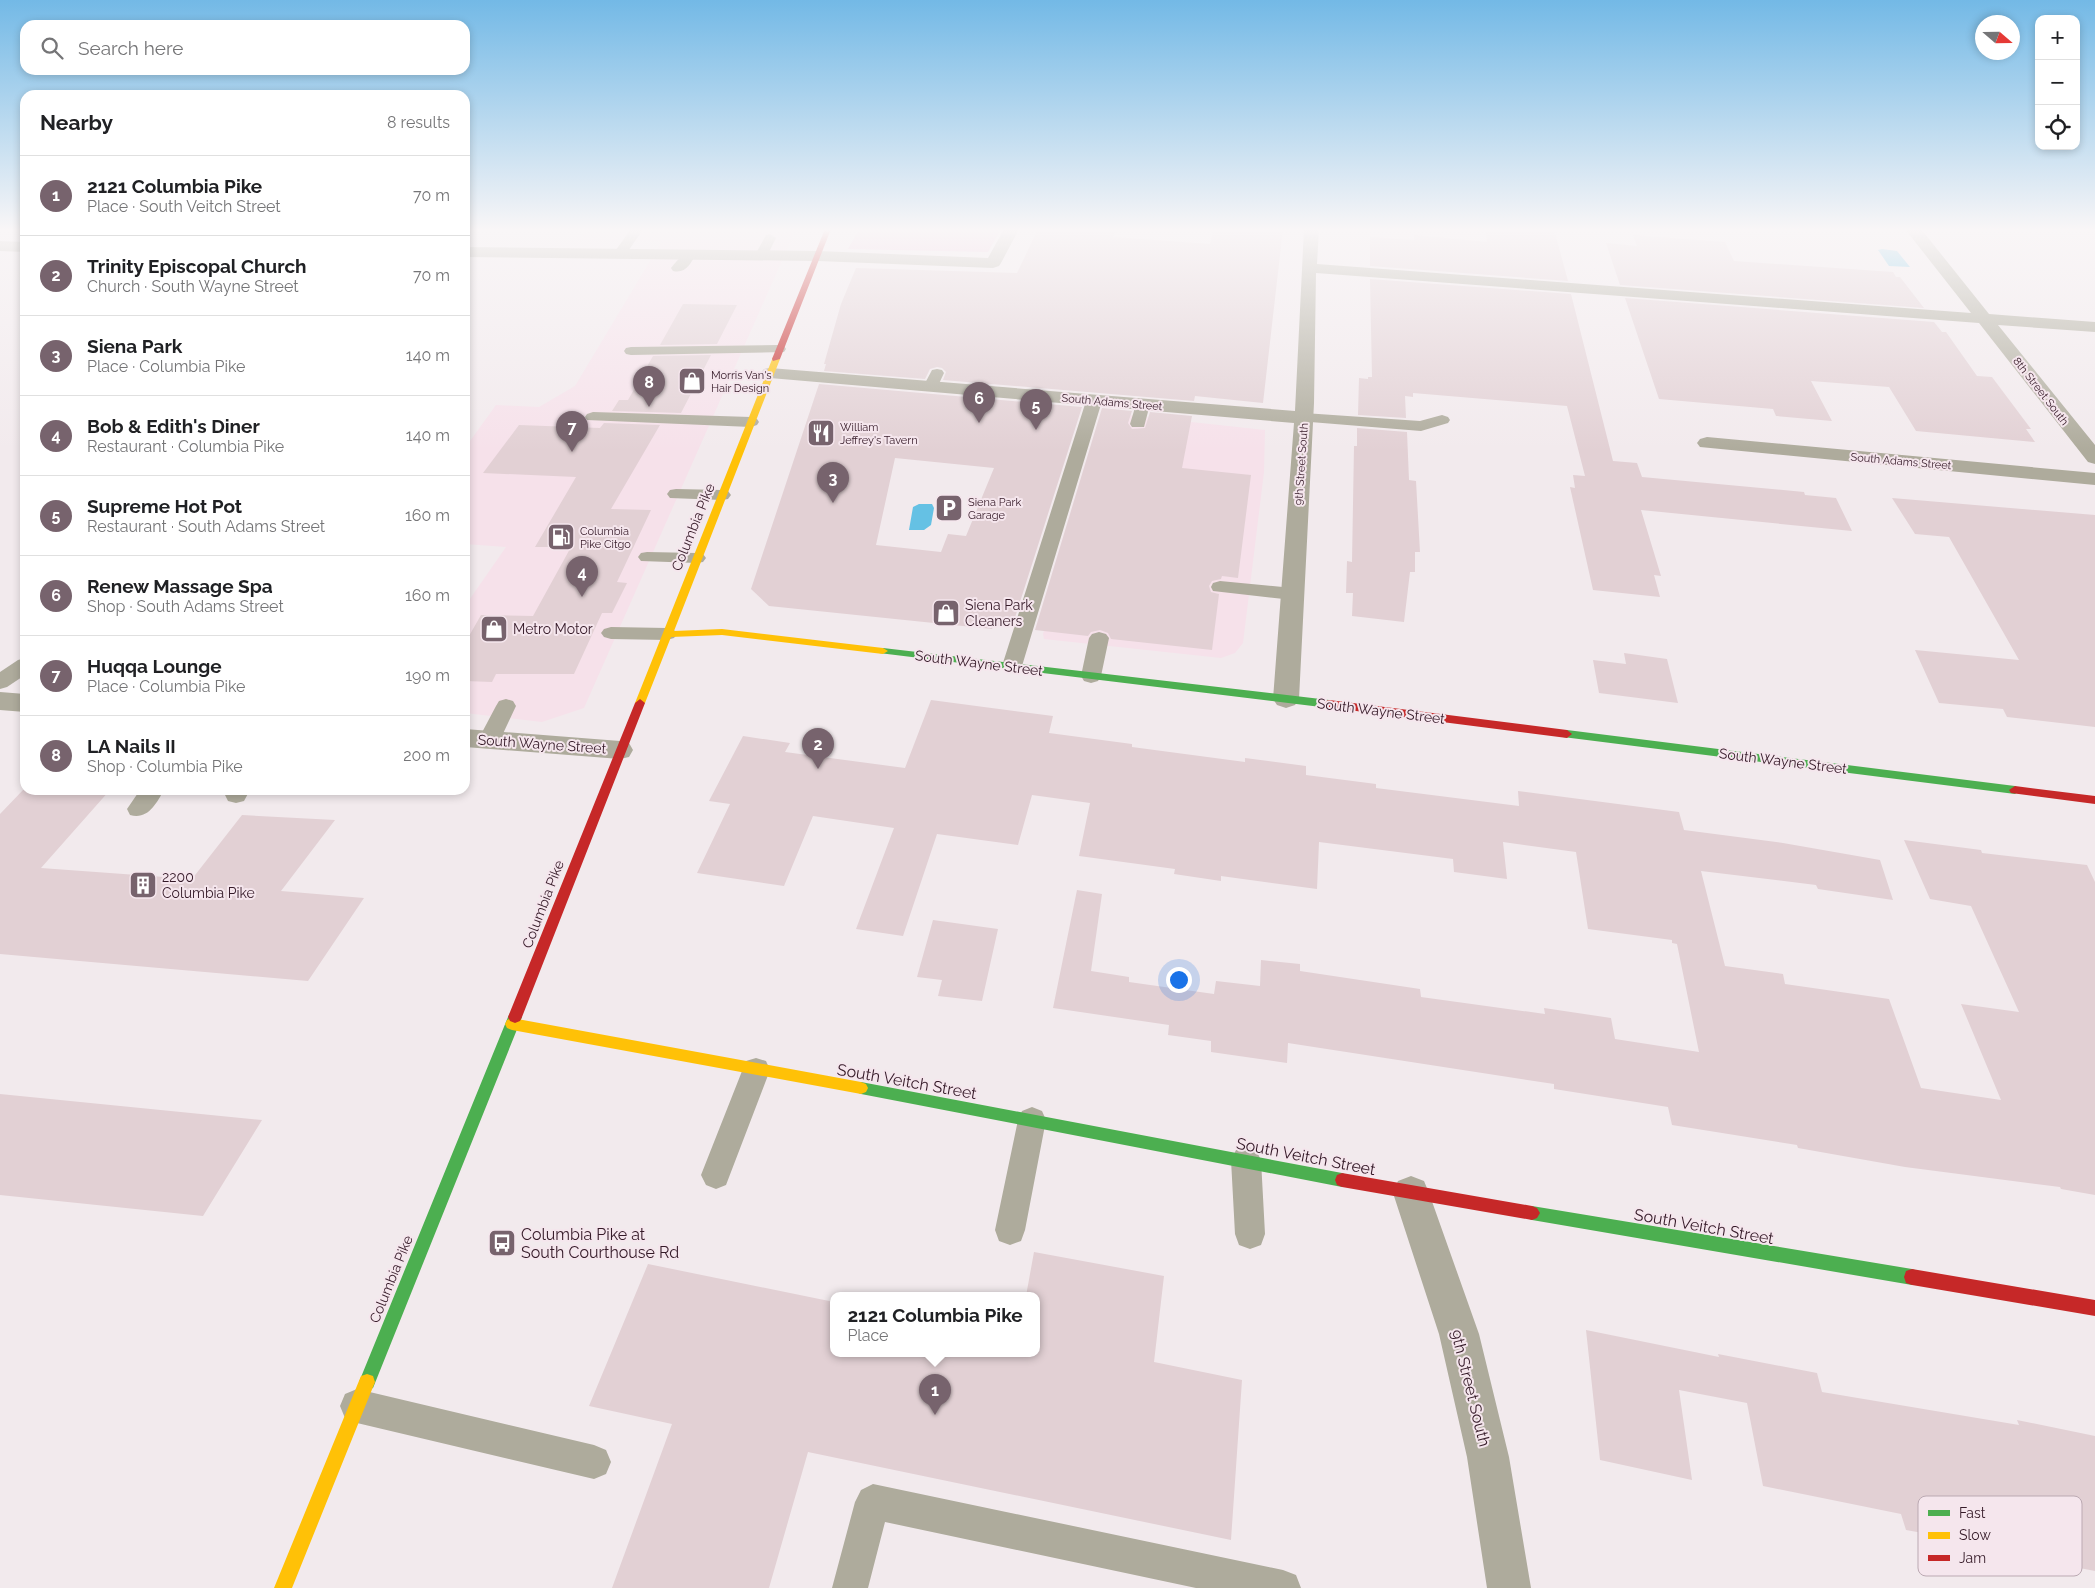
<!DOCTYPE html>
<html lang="en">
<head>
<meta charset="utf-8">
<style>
  :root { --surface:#fff; --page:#f6f6f6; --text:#202124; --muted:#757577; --line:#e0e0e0; --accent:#77636d }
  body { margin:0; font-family:Raleway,sans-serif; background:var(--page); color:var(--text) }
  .controls { position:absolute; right:15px; top:15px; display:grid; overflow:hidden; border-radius:10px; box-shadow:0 2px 8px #0003 }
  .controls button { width:45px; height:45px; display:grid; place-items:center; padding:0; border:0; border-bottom:1px solid var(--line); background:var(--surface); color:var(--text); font:25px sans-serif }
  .compass { position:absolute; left:1975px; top:15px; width:45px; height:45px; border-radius:50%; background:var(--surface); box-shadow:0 2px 8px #0003; rotate:110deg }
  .you { position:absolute; left:1178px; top:979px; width:18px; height:18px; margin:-12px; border:4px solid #fff; border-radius:50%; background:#1a73e8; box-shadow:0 0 0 8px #1a73e833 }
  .badge { display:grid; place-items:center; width:32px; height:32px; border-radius:50%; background:var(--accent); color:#fff; font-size:16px; font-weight:700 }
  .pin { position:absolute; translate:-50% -41px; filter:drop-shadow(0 1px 2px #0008) }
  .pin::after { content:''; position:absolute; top:26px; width:18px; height:15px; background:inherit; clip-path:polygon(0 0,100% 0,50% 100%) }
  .popup { position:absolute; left:830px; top:1292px; width:210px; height:65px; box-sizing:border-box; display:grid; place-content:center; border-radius:10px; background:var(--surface); filter:drop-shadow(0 1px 4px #0005); font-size:16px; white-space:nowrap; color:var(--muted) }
  .popup b { font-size:19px; color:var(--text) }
  .popup::after { content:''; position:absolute; left:50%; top:100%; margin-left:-10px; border:10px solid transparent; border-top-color:var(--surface) }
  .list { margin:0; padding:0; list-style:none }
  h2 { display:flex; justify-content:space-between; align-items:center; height:65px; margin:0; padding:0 20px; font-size:21px }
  h2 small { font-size:16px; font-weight:400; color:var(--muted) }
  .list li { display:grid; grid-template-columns:32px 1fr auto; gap:15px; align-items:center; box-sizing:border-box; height:80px; padding:0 20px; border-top:1px solid var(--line) }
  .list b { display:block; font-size:19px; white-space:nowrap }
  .list p { margin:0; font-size:16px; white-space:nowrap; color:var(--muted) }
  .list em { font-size:16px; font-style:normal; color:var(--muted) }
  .icon { flex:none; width:28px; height:28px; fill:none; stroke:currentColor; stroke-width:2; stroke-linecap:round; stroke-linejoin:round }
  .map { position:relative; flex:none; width:2095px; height:1588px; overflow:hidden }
  .search { position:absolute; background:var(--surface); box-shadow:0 2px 8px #0003; left:20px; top:20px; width:450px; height:55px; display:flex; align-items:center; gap:12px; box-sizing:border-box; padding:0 18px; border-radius:15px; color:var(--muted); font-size:19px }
  .panel { position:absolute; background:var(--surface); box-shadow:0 2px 8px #0003; left:20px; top:90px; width:450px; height:705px; border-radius:15px }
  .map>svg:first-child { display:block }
  .built { fill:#f6e1ea }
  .green { fill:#f0bfd8 }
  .water { fill:#65c1e4 }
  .building { fill:#e2d0d4; fill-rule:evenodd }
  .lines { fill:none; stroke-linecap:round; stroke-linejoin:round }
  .lane { fill:#aeab9c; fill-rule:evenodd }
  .street { fill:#aeab9c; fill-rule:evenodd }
  .fast { fill:#4caf50; fill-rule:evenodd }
  .slow { fill:#ffc107; fill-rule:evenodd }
  .jam { fill:#c62828; fill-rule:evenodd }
  .labels { text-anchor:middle; stroke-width:4; stroke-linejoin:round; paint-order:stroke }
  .far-poi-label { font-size:11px; fill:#351a28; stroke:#f5e6ed; text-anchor:start }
  .far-street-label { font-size:11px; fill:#351a28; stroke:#f5e6ed }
  .street-label { font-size:14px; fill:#351a28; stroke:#f5e6ed }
  .poi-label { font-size:14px; fill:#351a28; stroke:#f5e6ed; text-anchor:start }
  .near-street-label { font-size:16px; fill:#351a28; stroke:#f5e6ed }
  .near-poi-label { font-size:16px; fill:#351a28; stroke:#f5e6ed; text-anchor:start }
  .key { fill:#f5e6ed; stroke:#bba9b2; stroke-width:1 }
  .key-label { font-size:14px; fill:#351a28 }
</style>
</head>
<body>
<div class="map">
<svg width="2095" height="1588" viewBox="0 0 2095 1588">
  <rect width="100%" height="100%" fill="#f2eaed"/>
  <path class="built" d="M586 229H796L584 708 542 722 465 713V606L506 547 465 544V448L496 405 539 407 575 386 662 241 578 240Z
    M1108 413 1265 430 1264 472 1243 643 1235 653 1221 658 1044 639 1043 634Z"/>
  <path class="green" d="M859 229H1001L988 252 848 249Z"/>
  <path class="water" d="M1882 249 1897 251 1910 267 1889 266 1878 250Z
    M919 504H932L934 508 931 525 924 530H909L913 507Z"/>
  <path class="building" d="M1038 229H1116L1113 237 1210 244 1214 229H1283L1263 403 1195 396 1194 401 943 380 946 372 942 368 937 367 930 369 925 379 824 371 826 364H824L841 304 856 268 1017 273Z
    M1485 229H1554L1568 281 1370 266V237L1414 240V235L1487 242Z
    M1633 235 1725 242 1734 261 1893 272 1896 277H1900L1924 308 1620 285 1606 243 1637 246Z
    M1370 279 1571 294 1613 461 1637 463 1642 477 1804 492 1805 495 1836 498 1852 531 1641 510 1661 576 1654 575 1660 597 1593 590 1570 487 1575 488 1573 475 1585 476 1567 406 1413 393V397L1405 396 1406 418 1358 415 1359 378 1368 379V377H1372Z
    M1625 298 1934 322 1942 332H1946L1977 376 1992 377 2031 429H2026L2035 442 1916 431 1889 387 1811 381 1832 421 1776 416 1773 409 1659 399Z
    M683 304 737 305 717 344 660 345Z
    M711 355 681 413 612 411 619 400H628L653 356Z
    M819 384 1082 407 1012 627 993 625 992 629 769 606 751 589ZM895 458 994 468 966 536 948 534 941 552 876 545Z
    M1102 408 1132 411 1128 423 1132 429 1145 428 1150 412 1192 416 1182 468 1251 475 1238 578 1222 576 1221 579 1212 581 1209 586 1211 592 1219 594 1212 650 1111 639 1108 633 1100 630 1091 632 1088 636 1035 630Z
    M604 423 660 425 611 509 651 510 617 582 627 583 612 613H602L574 674H496L492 682 465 681V643L481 615 533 616 571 547H535L576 477 483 473 519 425 600 428Z
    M1357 428 1407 432 1409 480 1416 481 1420 552H1415V572H1410L1404 622 1352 616 1353 593H1346L1347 561 1352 562 1354 446H1357Z
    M1892 498 2095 515V727L2007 717 2003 709 1939 703 1915 650 2019 660 1949 537 1915 534Z
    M1624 653 1667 659 1678 703 1599 693 1593 660 1626 664Z
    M931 700 1053 716 1049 733 1132 744V747L1245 762V758L1306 766V775L1376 784V788L1519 806 1518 791 1679 812 1684 830 1783 843 1880 860 1893 900 1818 889 1816 885 1701 871 1725 966 1783 974 1785 984 1889 999 1921 1088 2001 1100 1961 1004 2019 1012 1971 906 1930 899 1904 840 1981 850 1982 853 2087 865 2095 882V1195L2061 1189 2060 1187 1905 1167 1798 1148 1797 1145 1672 1125 1668 1107 1554 1089V1084L1288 1043 1287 1063 1211 1052V1041L1168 1035 1169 1025 1053 1008 1077 890 1102 894 1091 971 1129 977V982L1214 994 1216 981 1260 986 1261 960 1300 964V971L1420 989 1421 997 1545 1014 1544 1008 1611 1018 1615 1039 1699 1052 1677 944 1672 943V940L1588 929 1576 852 1503 842 1507 879 1454 872 1453 859 1319 842 1317 889 1221 876V881L1174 874 1175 869 1079 856 1090 803 1032 795 1018 845 937 834 903 936 856 929 894 828 813 816 784 886 697 873 730 804 709 801 743 736 790 743 785 752 905 768Z
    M23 790H110L41 868 192 879 242 815 335 820 281 891 364 898 308 981 0 954V814Z
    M933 920 998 929 982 1001 938 996 942 980 917 977Z
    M0 1094 262 1120 203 1216 0 1195Z
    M1034 1252 1164 1276 1154 1362 1242 1380 1231 1540 808 1452 769 1588H612L672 1424 589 1406 648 1264 834 1302V1354H1036V1296H1026Z
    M1586 1330 1719 1357 1718 1354 1817 1373 1822 1392 2019 1425 2017 1420 2095 1436V1571L2064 1565 2062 1558 1906 1530 1901 1514 1763 1486 1747 1403 1679 1390 1692 1480 1600 1460Z"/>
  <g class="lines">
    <path class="lane" d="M631 229H641L642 231 624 257H614L613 254Z
      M770 234 776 238 766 258H756L755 255 766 235Z
      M690 250 696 254C691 263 686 274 673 271L671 268C675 262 681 258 685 251Z
      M779 345 784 346 786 349 784 352 631 355 626 354 624 351 626 348 631 347Z
      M937 369 942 370 944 373 936 390H926L923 387 932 370Z
      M1094 396 1099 398 1102 401 1022 666 1019 671 1012 673 1005 671 1002 666 1086 401 1089 398Z
      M1142 399 1147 401 1150 404 1144 427H1132L1130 424 1137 401Z
      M593 412 751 417 757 419 759 422 757 425 751 427 587 420 585 417 587 414Z
      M1304 413 1420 421 1442 415 1448 417 1450 420 1448 423 1421 431 1298 421 1296 418 1298 415Z
      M676 489 722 490 728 491 731 495 728 499 722 500 670 498 667 494 670 490Z
      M647 552 697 553 703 554 706 558 703 562 697 563 641 561 638 557 641 553Z
      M1220 581 1293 588 1300 590 1302 594 1300 598 1293 600 1213 591 1211 587 1213 583Z
      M611 627 667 628 674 630 677 634 674 638 667 640 611 639 604 637 601 633 604 629Z
      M1099 632 1106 634 1109 638 1101 676 1098 681 1091 683 1084 681 1081 676 1089 638 1092 634Z
      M25 658V675L7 687 0 689V672L18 660Z
      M506 699 513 701 516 706 500 740 497 745 489 748 481 745 478 740 496 706 499 701Z
      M140 790H164C156 804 148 820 130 815L127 809Z
      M228 790H250L244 801 236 803 228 801 225 795Z
      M756 1058 766 1061 770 1070 726 1185 716 1189 706 1185 701 1175 746 1061Z
      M1032 1107 1042 1111 1046 1120 1025 1230 1021 1241 1010 1245 999 1241 995 1230 1018 1120 1022 1111Z
      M1246 1146 1256 1150 1261 1160 1265 1234 1261 1245 1250 1249 1239 1245 1235 1234 1231 1160 1236 1150Z
      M357 1389 594 1445 606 1450 611 1462 606 1474 594 1479 357 1423 345 1418 340 1406 345 1394Z
      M873 1484 1283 1570 1296 1575 1301 1588H1196L885 1522 868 1588H832L855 1502 861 1490Z"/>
    <path class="street" d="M1004 229H1019L1001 263 999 266 993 268 818 261 465 257V247L818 251 988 258Z
      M1304 229H1319L1317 264 1971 313 1905 229H1921L1989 314 2095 322V332L1998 325 2095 445V464L2088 462 1979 323 1316 273 1314 403 1299 699 1295 705 1286 708 1277 705 1273 699 1294 423 770 378 764 377 761 373 764 369 770 368 1295 411Z
      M0 241 25 242V252L0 251Z
      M1707 437 2095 473V485L1700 447 1697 443 1700 439Z
      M0 692 25 694V712L0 710Z
      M465 729 620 741 629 743 633 750 629 757 620 759 465 747Z
      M1411 1176 1424 1181 1429 1193 1479 1334 1509 1457 1531 1588H1487L1467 1457 1439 1334 1393 1193 1398 1181Z"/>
    <path class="fast" d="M883 648 1329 700 1334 704 1329 708 879 653 878 651Z
      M1567 730 2015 786 2021 790 2015 794 1563 737 1562 734 1563 731Z
      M515 1011 520 1013 522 1017 373 1388 367 1390 361 1388 359 1382 508 1017 510 1013Z
      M861 1082 1342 1173 1347 1175 1349 1180 1347 1185 1342 1187 861 1094 856 1092 854 1088 856 1084Z
      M1532 1206 1912 1269 1918 1271 1920 1277 1918 1283 1912 1285 1532 1220 1527 1218 1524 1213 1527 1208Z"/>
    <path class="slow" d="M773 357 780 359 674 631 722 629 883 648 888 651 883 654 722 635 671 637 645 703 640 707 636 706 635 703Z
      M512 1018 861 1082 866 1084 868 1088 866 1092 861 1094 512 1030 507 1028 505 1024 507 1020Z
      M367 1374 373 1376 375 1382 292 1588H274L361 1376Z"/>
    <path class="jam" d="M825 229H831L780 359 773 361 772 359Z
      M640 699 645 703 522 1017 520 1021 515 1023 510 1021 508 1017 635 703Z
      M1329 700 1567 730 1572 734 1567 738 1325 707 1324 704 1325 701Z
      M2015 786 2095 796V804L2011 793 2009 790Z
      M1342 1173 1532 1206 1537 1208 1540 1213 1537 1218 1532 1220 1342 1187 1337 1185 1335 1180 1337 1175Z
      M1912 1269 2095 1300V1316L1912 1285 1906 1283 1904 1277 1906 1271Z"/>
  </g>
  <linearGradient id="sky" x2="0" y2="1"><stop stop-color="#73b9e6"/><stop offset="0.51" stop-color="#f9f6f7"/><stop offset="1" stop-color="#f9f6f7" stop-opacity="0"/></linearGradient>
  <rect width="2095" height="451" fill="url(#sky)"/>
  <defs>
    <g id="shop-square" transform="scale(1.4375)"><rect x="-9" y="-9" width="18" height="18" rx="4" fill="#77636d" stroke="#f5e6ed"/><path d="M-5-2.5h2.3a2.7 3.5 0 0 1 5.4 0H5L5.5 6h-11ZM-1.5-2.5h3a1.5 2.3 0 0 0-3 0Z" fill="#fff"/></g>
    <g id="restaurant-square" transform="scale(1.4375)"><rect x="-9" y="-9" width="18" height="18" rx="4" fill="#77636d" stroke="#f5e6ed"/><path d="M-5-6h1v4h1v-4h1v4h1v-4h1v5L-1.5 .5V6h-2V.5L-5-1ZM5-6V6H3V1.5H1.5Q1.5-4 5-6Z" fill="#fff"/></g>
    <g id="parking-square" transform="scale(1.4375)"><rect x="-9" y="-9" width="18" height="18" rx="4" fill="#77636d" stroke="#f5e6ed"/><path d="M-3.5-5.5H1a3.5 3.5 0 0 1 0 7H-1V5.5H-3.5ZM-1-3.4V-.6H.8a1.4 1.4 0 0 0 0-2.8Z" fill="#fff"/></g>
    <g id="fuel-square" transform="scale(1.4375)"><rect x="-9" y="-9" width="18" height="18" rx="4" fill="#77636d" stroke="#f5e6ed"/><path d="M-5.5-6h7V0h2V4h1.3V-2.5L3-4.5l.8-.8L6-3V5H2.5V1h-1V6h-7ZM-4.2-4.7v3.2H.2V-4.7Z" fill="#fff"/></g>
    <g id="building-square" transform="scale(1.4375)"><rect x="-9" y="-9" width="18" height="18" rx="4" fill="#77636d" stroke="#f5e6ed"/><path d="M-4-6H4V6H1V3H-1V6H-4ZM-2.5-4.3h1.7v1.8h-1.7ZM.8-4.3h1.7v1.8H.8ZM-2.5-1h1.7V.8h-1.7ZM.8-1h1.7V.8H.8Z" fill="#fff"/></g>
    <g id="bus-square" transform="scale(1.4375)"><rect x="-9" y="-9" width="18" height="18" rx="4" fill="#77636d" stroke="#f5e6ed"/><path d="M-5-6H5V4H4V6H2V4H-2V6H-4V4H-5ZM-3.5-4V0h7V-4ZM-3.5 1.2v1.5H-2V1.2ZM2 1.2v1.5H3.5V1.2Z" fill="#fff"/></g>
  </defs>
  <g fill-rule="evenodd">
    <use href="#shop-square" x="692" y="381"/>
    <use href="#restaurant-square" x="821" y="433"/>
    <use href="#parking-square" x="949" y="508"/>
    <use href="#fuel-square" x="561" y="537"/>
    <use href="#shop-square" x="946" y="613"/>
    <use href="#shop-square" x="494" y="629"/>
    <use href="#building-square" x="143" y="885"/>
    <use href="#bus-square" x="502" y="1243"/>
  </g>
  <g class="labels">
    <g class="far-poi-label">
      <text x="711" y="379">Morris Van's<tspan x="711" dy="13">Hair Design</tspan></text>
      <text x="840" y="431">William<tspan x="840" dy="13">Jeffrey's Tavern</tspan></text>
      <text x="968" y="506">Siena Park<tspan x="968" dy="13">Garage</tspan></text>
      <text x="580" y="535">Columbia<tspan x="580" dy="13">Pike Citgo</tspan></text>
    </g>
    <g class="far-street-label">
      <text transform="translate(2041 391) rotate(52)" y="4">8th Street South</text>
      <text transform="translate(1112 402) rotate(5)" y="4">South Adams Street</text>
      <text transform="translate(1901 461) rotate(5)" y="4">South Adams Street</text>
      <text transform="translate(1301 464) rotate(-86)" y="4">9th Street South</text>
    </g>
    <g class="street-label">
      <text transform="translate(693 527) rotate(-68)" y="5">Columbia Pike</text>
      <text transform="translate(979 663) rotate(7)" y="5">South Wayne Street</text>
      <text transform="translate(1381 711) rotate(7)" y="5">South Wayne Street</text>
      <text transform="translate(542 744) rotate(4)" y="5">South Wayne Street</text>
      <text transform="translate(1783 761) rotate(7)" y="5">South Wayne Street</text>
      <text transform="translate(543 904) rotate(-69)" y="5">Columbia Pike</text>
      <text transform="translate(391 1279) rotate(-68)" y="5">Columbia Pike</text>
    </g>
    <g class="poi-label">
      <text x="965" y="610">Siena Park<tspan x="965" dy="16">Cleaners</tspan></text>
      <text x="513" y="634">Metro Motor</text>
      <text x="162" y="882">2200<tspan x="162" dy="16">Columbia Pike</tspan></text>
    </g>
    <g class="near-street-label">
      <text transform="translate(907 1081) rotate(10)" y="6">South Veitch Street</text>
      <text transform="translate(1306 1156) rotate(11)" y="6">South Veitch Street</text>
      <text transform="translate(1704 1226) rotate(10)" y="6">South Veitch Street</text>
      <text transform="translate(1471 1388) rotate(76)" y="6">9th Street South</text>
    </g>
    <g class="near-poi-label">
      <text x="521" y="1240">Columbia Pike at<tspan x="521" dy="18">South Courthouse Rd</tspan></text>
    </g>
  </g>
  <rect x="1918" y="1496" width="164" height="80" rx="8" class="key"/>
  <rect x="1928" y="1510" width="22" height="6" fill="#4caf50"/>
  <rect x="1928" y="1532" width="22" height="7" fill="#ffc107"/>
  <rect x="1928" y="1555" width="22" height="6" fill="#c62828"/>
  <g class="key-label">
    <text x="1959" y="1518">Fast</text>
    <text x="1959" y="1540">Slow</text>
    <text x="1959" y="1563">Jam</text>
  </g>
</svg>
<div class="controls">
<button>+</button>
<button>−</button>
<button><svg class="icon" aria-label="locate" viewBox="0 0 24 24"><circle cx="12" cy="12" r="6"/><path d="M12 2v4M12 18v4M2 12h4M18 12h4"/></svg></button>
</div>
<svg class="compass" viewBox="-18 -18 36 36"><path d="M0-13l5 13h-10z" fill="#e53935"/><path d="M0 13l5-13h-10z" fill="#757577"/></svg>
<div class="you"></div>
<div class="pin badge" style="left:935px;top:1415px">1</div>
<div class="popup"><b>2121 Columbia Pike</b>Place</div>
<div class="pin badge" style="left:818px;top:769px">2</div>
<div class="pin badge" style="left:833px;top:503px">3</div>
<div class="pin badge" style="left:582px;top:597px">4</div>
<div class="pin badge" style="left:1036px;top:430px">5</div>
<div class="pin badge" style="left:979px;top:423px">6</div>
<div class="pin badge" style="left:572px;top:452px">7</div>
<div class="pin badge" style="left:649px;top:407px">8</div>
<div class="search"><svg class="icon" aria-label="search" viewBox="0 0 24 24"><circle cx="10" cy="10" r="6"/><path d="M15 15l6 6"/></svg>Search here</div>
<section class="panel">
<h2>Nearby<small>8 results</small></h2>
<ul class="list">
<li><span class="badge">1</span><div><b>2121 Columbia Pike</b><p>Place · South Veitch Street</p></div><em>70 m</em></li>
<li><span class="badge">2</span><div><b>Trinity Episcopal Church</b><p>Church · South Wayne Street</p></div><em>70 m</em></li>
<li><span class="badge">3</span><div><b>Siena Park</b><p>Place · Columbia Pike</p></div><em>140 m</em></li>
<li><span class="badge">4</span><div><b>Bob &amp; Edith's Diner</b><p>Restaurant · Columbia Pike</p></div><em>140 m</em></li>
<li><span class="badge">5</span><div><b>Supreme Hot Pot</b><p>Restaurant · South Adams Street</p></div><em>160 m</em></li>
<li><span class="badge">6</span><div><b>Renew Massage Spa</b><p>Shop · South Adams Street</p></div><em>160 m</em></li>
<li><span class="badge">7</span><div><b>Huqqa Lounge</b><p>Place · Columbia Pike</p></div><em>190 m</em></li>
<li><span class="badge">8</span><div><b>LA Nails II</b><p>Shop · Columbia Pike</p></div><em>200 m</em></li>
</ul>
</section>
</div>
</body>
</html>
